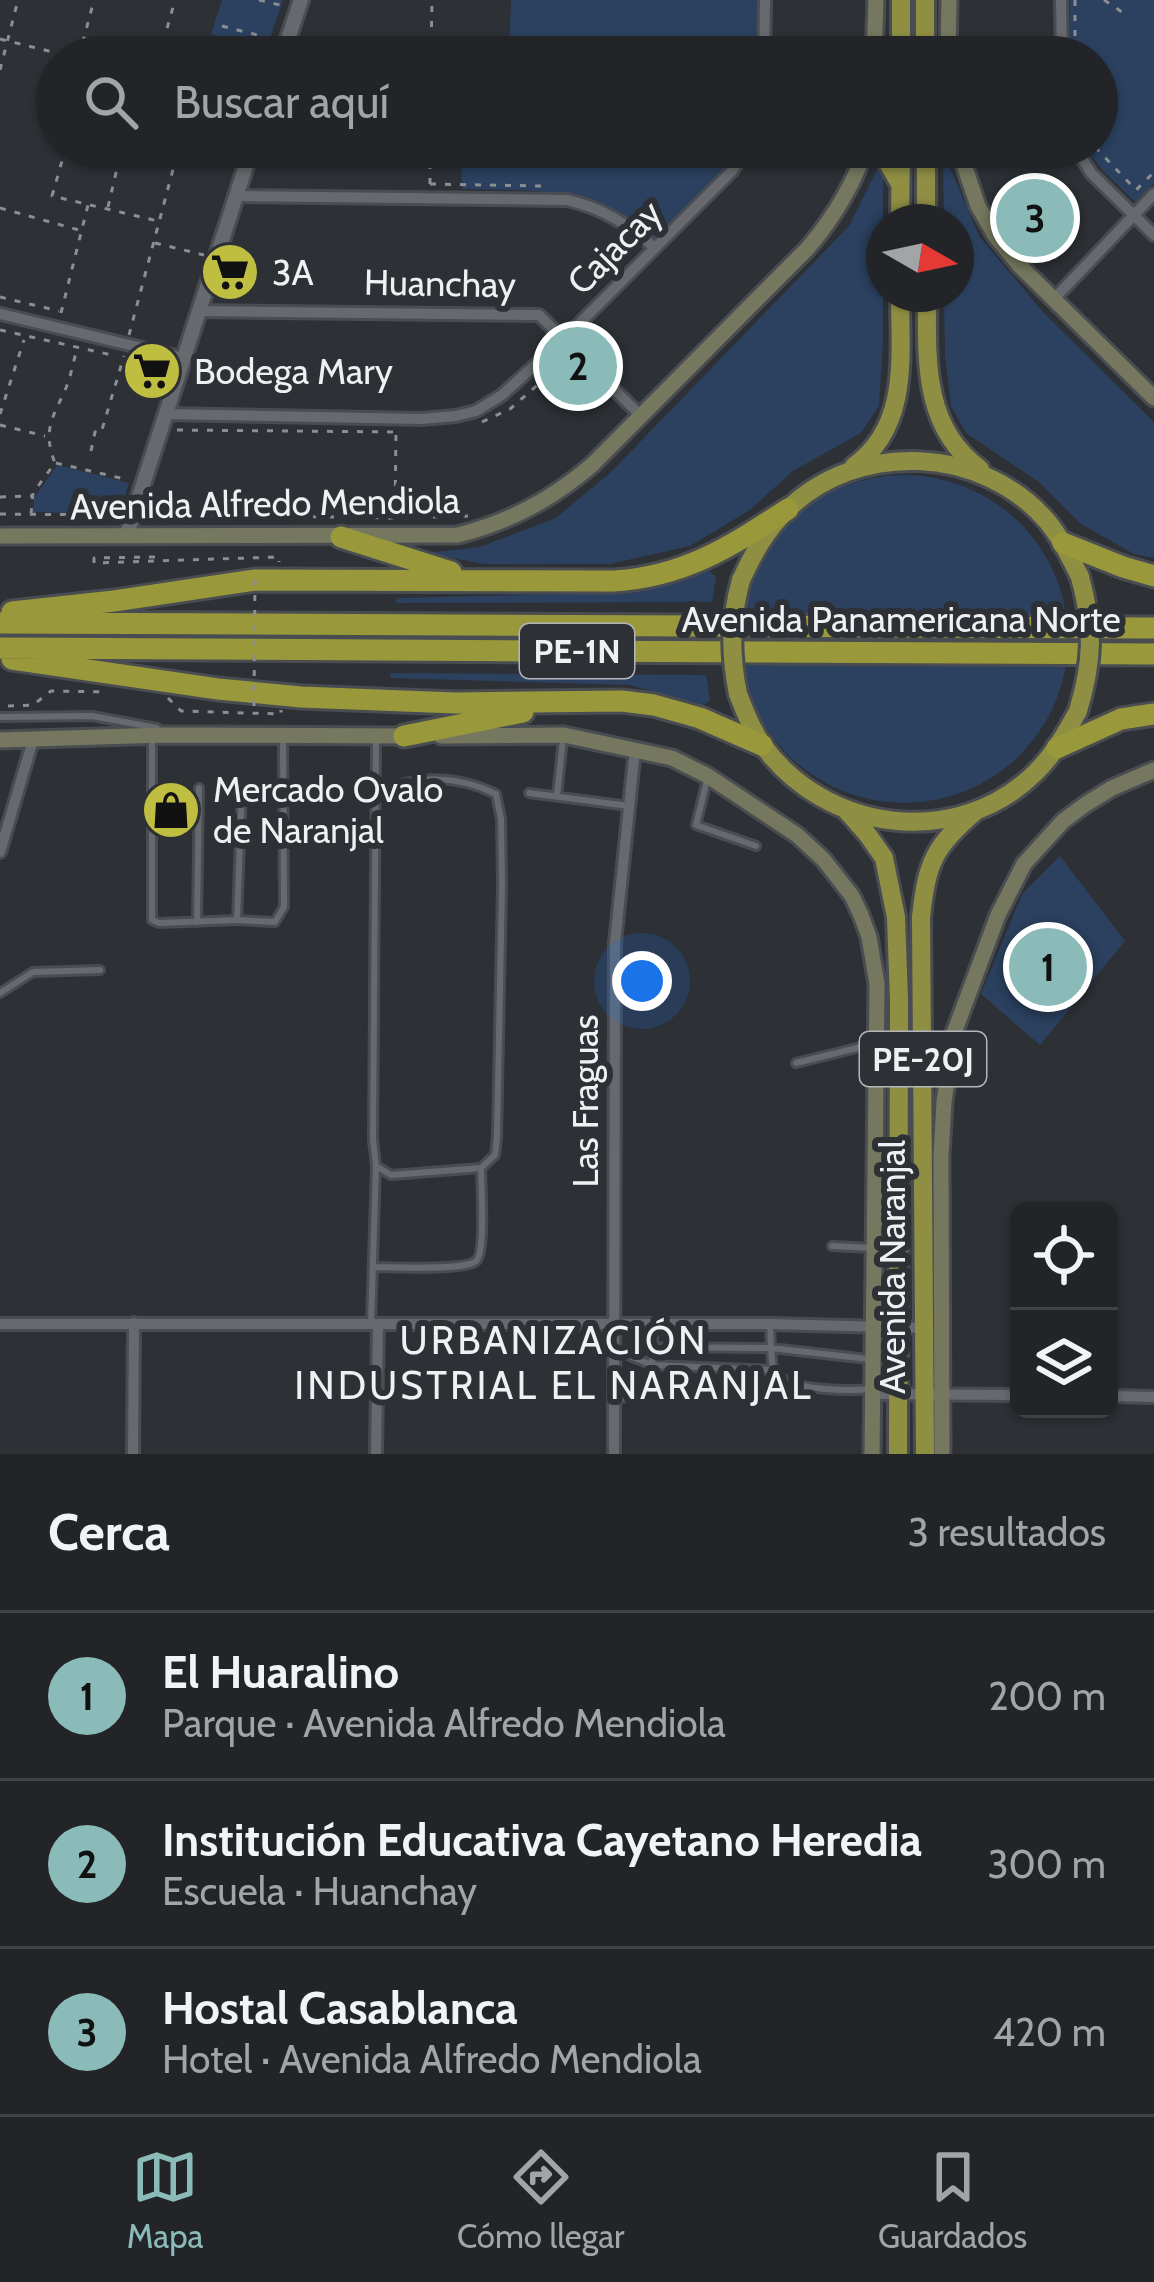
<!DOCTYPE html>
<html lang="es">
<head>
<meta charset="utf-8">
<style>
  :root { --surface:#222428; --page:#2a2c30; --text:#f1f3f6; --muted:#a2a4a8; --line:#3f4145; --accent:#8bbbb9 }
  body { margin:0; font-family:Cabin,sans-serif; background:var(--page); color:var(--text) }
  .controls { position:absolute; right:36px; bottom:36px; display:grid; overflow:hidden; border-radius:18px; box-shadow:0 3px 9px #0004 }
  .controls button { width:108px; height:108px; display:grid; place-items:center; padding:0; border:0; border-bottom:3px solid var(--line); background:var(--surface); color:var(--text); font:60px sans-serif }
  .compass { position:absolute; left:866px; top:204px; width:108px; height:108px; border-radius:50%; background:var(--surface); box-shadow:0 3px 9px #0004; rotate:99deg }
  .you { position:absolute; left:642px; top:981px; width:42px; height:42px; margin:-30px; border:9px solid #fff; border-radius:50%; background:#1a73e8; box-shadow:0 0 0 18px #1a73e833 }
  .badge { display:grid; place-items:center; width:78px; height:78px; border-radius:50%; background:var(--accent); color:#111; font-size:39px; font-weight:700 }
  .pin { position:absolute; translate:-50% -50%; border:6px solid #fff; box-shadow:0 3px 12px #0006 }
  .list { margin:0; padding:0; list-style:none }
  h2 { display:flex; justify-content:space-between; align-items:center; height:156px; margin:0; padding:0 48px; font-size:51px }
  h2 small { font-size:39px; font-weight:400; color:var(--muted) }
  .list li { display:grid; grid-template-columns:78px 1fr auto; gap:36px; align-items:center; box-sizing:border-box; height:168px; padding:0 48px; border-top:3px solid var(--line) }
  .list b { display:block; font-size:45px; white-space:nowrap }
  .list p { margin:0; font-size:39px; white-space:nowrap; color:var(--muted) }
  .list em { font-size:39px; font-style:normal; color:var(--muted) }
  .icon { flex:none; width:66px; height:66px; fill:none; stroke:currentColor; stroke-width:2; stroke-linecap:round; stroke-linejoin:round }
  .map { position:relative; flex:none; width:1154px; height:1454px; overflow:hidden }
  .search { position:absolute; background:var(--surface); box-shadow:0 3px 9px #0004; left:36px; right:36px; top:36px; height:132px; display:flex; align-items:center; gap:30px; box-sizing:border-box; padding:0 42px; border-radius:66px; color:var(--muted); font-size:45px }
  .sheet { height:660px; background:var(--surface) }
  nav { display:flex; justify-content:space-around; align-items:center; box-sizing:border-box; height:168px; border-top:3px solid var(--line); background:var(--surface); font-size:33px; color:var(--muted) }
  nav a { display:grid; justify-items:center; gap:6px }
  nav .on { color:var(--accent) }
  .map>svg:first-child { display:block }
  .green { fill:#2b415f }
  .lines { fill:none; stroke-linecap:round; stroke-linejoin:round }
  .service-casing { stroke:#494c50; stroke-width:12 }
  .minor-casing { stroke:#494c50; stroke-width:16 }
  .tertiary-casing { stroke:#494c50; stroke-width:20 }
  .secondary-casing { stroke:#494c50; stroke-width:21 }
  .trunk-casing { stroke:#494c50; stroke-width:24 }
  .motorway-casing { stroke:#494c50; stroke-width:27 }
  .path { stroke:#8b8e92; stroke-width:3; stroke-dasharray:6 9; stroke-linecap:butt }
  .service { stroke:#666a6e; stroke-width:6 }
  .minor { stroke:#666a6e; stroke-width:10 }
  .tertiary { stroke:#666a6e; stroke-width:14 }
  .secondary { stroke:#75785e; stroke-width:15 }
  .trunk { stroke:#8f8f44; stroke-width:18 }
  .motorway { stroke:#99983a; stroke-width:21 }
  .trunk-bridge-casing { stroke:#494c50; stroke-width:24; stroke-linecap:butt }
  .path-bridge { stroke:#8b8e92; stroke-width:3; stroke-dasharray:6 9; stroke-linecap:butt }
  .trunk-bridge { stroke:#8f8f44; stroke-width:18 }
  .labels { text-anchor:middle; stroke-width:12; stroke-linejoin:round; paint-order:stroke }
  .shield { fill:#2d3035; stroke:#b4b6ba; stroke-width:3 }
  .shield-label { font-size:33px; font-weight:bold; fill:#eef0f3 }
  .street-label { font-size:36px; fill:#eef0f3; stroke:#2d3035 }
  .poi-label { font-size:36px; fill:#eef0f3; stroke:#2d3035; text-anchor:start }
  .neighbourhood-label { font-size:39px; letter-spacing:3px; fill:#eef0f3; stroke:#2d3035 }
</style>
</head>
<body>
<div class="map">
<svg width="1154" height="1454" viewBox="0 0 1154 1454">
  <rect width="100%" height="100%" fill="#2d3035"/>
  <path class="green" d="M222 0H283L266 50 211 34Z
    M511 0H758V57H509Z
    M1070 0H1154V183L1135 202 1103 171 1085 147H1097V57H1070Z
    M461 147H741L726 168 655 239C587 183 545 192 462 189Z
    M943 151 979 236 1043 312 1154 422V558L1134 554 1081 524 1039 482 966 433 951 406 945 356 944 294H956V222H944Z
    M883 157V344L879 406 861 433 793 471 750 510 690 546 610 564H484L427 553 480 547 556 518 611 472 849 226Z
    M57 465 129 483 119 514 33 512 34 498Z
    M740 639a164 164 0 1 1 328 0a164 164 0 1 1-328 0Z
    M709 571 716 577 712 602 396 603 397 598 636 592Z
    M390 673 706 675 710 700 703 706 630 685 391 678Z
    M1060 856 1125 941 1040 1045 981 994 1022 894Z"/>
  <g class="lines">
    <g class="service-casing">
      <path id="service" d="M0 717 92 716 157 728
        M152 739V920L159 923 237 920 275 922 284 907 283 739
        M376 739 373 1140 376 1166 391 1175 481 1168 495 1155 497 1137 502 885 501 819 496 794C458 775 415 774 377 794
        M707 780 696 825 756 846
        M529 793 629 806
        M557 796 563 739
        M237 920 242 788
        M197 922 199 788
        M0 993 33 972 100 970
        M796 1063 873 1044
        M832 1246 873 1248
        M373 1267C391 1267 465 1271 476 1261 486 1253 481 1184 481 1168
        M371 1324 376 1166
        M770 1324 771 1348 868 1359
        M653 1325V1347L771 1348C772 1359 771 1368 778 1375 793 1391 851 1391 872 1389
        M653 1347 652 1365 773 1370
        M615 1350 652 1365C647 1393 645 1393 616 1399"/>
    </g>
    <g class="minor-casing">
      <path id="minor" d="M1061 0 1062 57
        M764 57 765 0
        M1075 147 1091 173 1154 235
        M236 196 567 200C603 208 627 224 655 248
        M1054 299 1154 194
        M199 311 539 315 640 415
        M1 314 184 358
        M166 414 421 419 456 416 476 411 502 395 564 339 732 171 748 147
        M0 852 33 740
        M0 1324H770L924 1328
        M872 1394 1019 1395
        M1109 1396 1154 1397
        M133 1454 134 1323
        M376 1454 378 1325
        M614 1454 615 943 635 749"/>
    </g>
    <g class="tertiary-casing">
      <path id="tertiary" d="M282 57 301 0
        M127 534 252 147"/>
    </g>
    <g class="secondary-casing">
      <path id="secondary" d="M874 57 876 0
        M948 57 949 0
        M958 147 978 206 996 237 1020 266 1154 398
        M0 536 458 535C509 522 551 500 592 465L808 248C834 217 854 185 866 147
        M441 736 564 735 672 758 708 776 797 835 824 860 852 896 861 915 869 937 877 984 872 1454
        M0 740 165 735 411 736
        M942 1454 941 1156 944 1102 954 1033 998 915 1024 864 1063 821 1086 804 1112 788 1154 770"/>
    </g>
    <g class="trunk-casing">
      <path id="trunk" d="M901 0V57
        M925 0V57
        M879 147 900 184
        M926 147V222
        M900 222 901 147
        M927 294C927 358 922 427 980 469
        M854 466C910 426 900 355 900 294
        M741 580C753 554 766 530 787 510 858 440 982 446 1047 521 1061 538 1070 557 1080 577
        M738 694C745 711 751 729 762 744 825 833 958 850 1036 772 1054 754 1066 733 1078 711
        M847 811 868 835 884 858 896 917 899 1000 898 1454
        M925 1454 921 917C927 862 934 846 977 810"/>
    </g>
    <g class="motorway-casing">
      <path id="motorway" d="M341 537 451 572
        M1063 543 1123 567 1154 576
        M12 612 114 601 255 580 613 581C684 577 730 547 788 509
        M0 623 1154 628
        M0 648 1154 654
        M12 659 218 689 301 697 455 703 622 701 654 705 700 718 762 745
        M404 736 523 712
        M1057 748 1121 719 1154 714"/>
    </g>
    <path class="path" d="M259 0 284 6
      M1075 0V37
      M1104 0 1125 14
      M222 26 273 39
      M0 39 73 57
      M79 57 94 0
      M159 57 175 0
      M431 57 432 0
      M0 70 18 0
      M66 147 52 196 158 221
      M1095 147 1136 190 1154 172
      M430 184 541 186
      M430 184V147
      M108 207 122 147
      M0 208 79 230
      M155 243 204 255
      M0 297 59 311
      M61 313 88 205
      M0 330 112 355
      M129 335 179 147
      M0 414 24 340
      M482 422 510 409 565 361
      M0 425 45 436
      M177 430 401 432
      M91 451 95 432 101 433 124 356
      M56 463 129 480
      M0 497 33 496
      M0 514 118 515
      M31 514 33 493 55 463C42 430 53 417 66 388 71 376 73 362 77 350
      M148 514 395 518 468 516
      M395 516 396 430
      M155 557 94 558V563L279 557V562
      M168 698 181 711 281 714V710
      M8 706 33 705 51 691 107 692"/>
    <use href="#service" class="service"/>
    <use href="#minor" class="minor"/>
    <use href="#tertiary" class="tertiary"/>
    <use href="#secondary" class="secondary"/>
    <use href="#trunk" class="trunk"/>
    <use href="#motorway" class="motorway"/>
    <g class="trunk-bridge-casing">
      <path id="trunk-bridge" d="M738 694C730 654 730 620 741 580
        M1078 711C1093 661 1094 628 1080 577"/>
    </g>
    <path class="path-bridge" d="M254 706 255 572"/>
    <use href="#trunk-bridge" class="trunk-bridge"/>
  </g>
  <defs>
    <g id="supermarket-disc" transform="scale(3)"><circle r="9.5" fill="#c0be41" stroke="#2d3035"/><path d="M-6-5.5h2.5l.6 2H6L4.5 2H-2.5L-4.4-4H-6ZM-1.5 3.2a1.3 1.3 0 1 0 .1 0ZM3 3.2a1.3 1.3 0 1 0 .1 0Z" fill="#111"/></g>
    <g id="shop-disc" transform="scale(3)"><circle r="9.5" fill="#c0be41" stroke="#2d3035"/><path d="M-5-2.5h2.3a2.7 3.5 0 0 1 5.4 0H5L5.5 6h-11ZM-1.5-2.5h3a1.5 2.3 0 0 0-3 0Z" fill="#111"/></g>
  </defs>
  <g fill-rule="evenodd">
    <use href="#supermarket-disc" x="230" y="272"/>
    <use href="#supermarket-disc" x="152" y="371"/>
    <use href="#shop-disc" x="171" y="810"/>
  </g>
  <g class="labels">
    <g class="shield">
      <rect x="520" y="624" width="114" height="54" rx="9"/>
      <rect x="860" y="1032" width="126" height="54" rx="9"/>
    </g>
    <g class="shield-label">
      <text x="577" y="663">PE-1N</text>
      <text x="923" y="1071">PE-20J</text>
    </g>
    <g class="street-label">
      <text transform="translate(614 247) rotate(-45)" y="13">Cajacay</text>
      <text transform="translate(440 283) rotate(1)" y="13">Huanchay</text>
      <text transform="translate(265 503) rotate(-1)" y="13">Avenida Alfredo Mendiola</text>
      <text x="901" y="632">Avenida Panamericana Norte</text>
      <text transform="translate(585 1101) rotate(-90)" y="13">Las Fraguas</text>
      <text transform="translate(892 1267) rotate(-90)" y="13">Avenida Naranjal</text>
    </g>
    <g class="poi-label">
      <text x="272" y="285">3A</text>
      <text x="194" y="384">Bodega Mary</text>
      <text x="213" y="802">Mercado Ovalo<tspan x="213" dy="41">de Naranjal</tspan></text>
    </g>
    <g class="neighbourhood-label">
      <text x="554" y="1354">URBANIZACIÓN<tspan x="554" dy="45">INDUSTRIAL EL NARANJAL</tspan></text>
    </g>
  </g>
</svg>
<div class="controls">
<button><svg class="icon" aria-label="locate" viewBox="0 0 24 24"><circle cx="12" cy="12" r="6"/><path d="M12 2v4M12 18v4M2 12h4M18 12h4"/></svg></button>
<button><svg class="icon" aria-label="layers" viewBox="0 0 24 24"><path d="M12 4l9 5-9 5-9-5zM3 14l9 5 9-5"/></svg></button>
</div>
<svg class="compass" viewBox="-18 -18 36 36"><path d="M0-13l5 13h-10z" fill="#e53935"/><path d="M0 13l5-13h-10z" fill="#a2a4a8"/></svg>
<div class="you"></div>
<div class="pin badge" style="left:1048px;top:967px">1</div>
<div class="pin badge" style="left:578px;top:366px">2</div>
<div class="pin badge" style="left:1035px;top:218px">3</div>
<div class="search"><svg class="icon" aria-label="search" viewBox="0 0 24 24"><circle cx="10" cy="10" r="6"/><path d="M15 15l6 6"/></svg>Buscar aquí</div>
</div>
<section class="sheet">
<h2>Cerca<small>3 resultados</small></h2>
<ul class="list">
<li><span class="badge">1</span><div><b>El Huaralino</b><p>Parque · Avenida Alfredo Mendiola</p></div><em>200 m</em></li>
<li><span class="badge">2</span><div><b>Institución Educativa Cayetano Heredia</b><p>Escuela · Huanchay</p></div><em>300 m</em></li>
<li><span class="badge">3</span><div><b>Hostal Casablanca</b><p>Hotel · Avenida Alfredo Mendiola</p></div><em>420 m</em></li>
</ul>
</section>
<nav>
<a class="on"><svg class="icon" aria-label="map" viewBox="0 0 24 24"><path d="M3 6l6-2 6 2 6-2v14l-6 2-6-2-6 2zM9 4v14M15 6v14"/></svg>Mapa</a>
<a><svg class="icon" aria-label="directions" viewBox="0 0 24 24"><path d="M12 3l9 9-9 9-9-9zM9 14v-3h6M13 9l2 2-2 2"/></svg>Cómo llegar</a>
<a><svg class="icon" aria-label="saved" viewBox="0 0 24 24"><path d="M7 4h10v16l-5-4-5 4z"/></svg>Guardados</a>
</nav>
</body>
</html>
